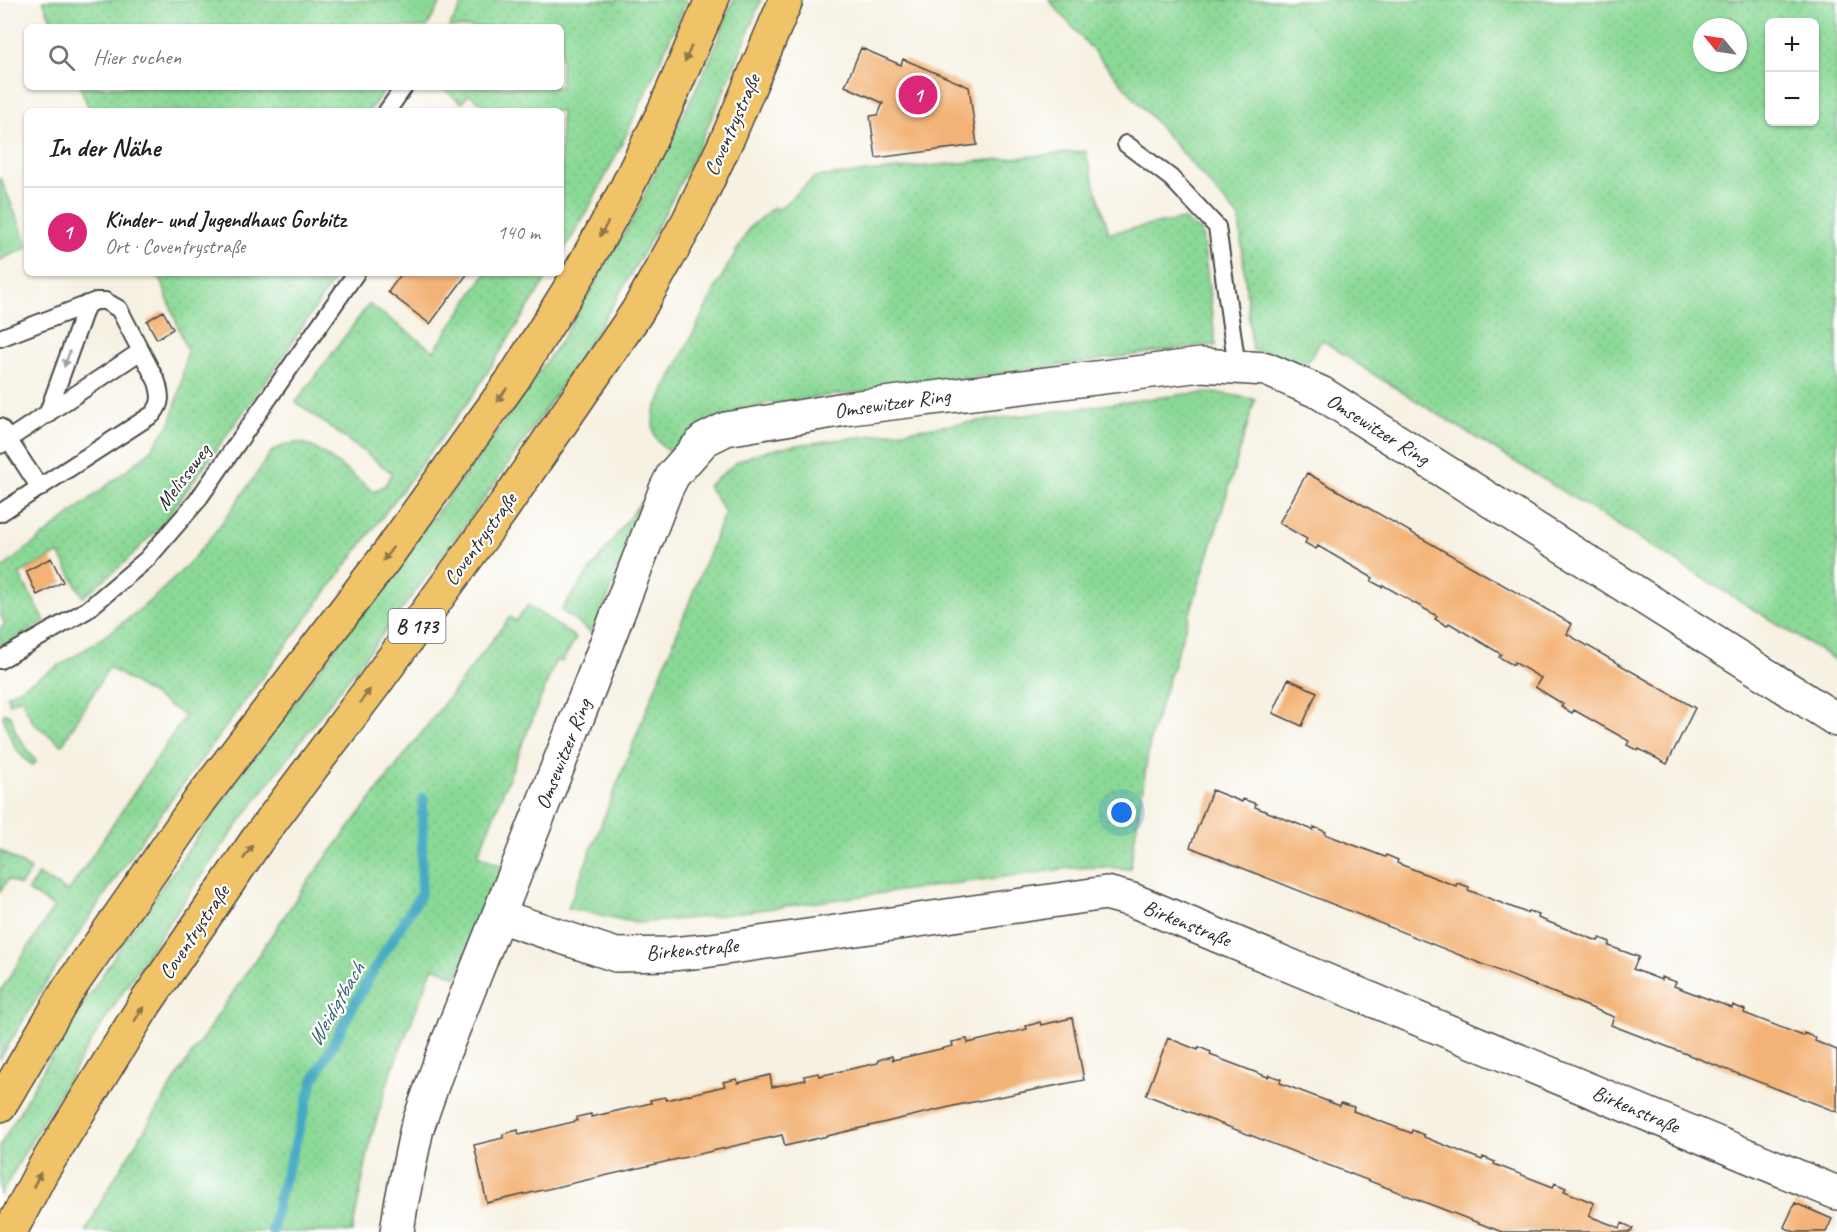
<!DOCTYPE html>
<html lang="de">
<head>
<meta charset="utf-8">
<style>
  :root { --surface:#fff; --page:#f6f6f6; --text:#202124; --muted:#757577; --line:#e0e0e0; --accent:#db2777 }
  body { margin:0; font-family:Caveat,sans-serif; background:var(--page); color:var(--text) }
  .controls { position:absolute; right:18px; top:18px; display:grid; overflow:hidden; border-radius:9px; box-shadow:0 2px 4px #0004 }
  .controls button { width:54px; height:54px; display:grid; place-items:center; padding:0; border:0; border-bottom:2px solid var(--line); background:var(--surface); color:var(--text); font:30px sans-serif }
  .compass { position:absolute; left:1693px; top:18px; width:54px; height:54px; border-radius:50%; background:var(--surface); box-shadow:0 2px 4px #0004; rotate:300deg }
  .you { position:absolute; left:1122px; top:813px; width:21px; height:21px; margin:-15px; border:4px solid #fff; border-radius:50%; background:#1a73e8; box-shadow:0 0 0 9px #1a73e833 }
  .badge { display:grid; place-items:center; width:39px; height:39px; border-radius:50%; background:var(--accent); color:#fff; font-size:20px; font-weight:700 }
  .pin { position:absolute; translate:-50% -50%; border:3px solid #fff; box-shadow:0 2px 6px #0006 }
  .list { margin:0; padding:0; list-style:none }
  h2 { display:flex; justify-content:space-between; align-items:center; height:78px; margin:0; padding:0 24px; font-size:26px }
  h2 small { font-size:20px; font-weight:400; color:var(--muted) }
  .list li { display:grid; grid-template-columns:39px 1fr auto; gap:18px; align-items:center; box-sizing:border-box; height:90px; padding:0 24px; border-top:2px solid var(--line) }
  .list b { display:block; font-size:22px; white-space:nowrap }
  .list p { margin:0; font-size:20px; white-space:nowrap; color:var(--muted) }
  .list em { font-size:20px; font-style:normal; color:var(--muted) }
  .icon { flex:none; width:33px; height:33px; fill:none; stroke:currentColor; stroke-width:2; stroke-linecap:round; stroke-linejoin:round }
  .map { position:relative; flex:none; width:1837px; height:1232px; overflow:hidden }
  .search { position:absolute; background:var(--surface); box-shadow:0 2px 4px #0004; left:24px; top:24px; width:540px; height:66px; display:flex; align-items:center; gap:15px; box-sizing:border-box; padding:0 21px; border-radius:9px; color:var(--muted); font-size:22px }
  .panel { position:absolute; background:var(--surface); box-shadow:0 2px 4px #0004; left:24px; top:108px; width:540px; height:168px; border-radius:9px }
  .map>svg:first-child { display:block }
  .grass { fill:url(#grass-dots); stroke:#5b8261; stroke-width:1.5; fill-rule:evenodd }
  .pitch { fill:#8bd997; stroke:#5b8261; stroke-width:1.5 }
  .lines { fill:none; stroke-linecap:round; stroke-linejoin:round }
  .stream { stroke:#43a8c3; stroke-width:10 }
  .building { fill:#f3b377 }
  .service-casing { stroke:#494946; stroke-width:20 }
  .minor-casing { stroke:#494946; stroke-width:36 }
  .primary-casing { stroke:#494946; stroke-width:36 }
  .service { stroke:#fff; stroke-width:16 }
  .minor { stroke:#fff; stroke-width:33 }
  .primary { stroke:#f0c369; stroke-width:33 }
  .oneway { fill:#8e774a }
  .oneway2 { fill:#a0a0a0 }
  .labels { text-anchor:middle; stroke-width:4.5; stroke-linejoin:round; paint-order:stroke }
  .shield { fill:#fff; stroke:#6b6b6b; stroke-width:1.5 }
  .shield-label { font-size:20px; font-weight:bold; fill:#2b2b2b }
  .street-label { font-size:21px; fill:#2b2b2b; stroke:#fff }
  .water-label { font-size:22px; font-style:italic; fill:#36636f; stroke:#fff }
</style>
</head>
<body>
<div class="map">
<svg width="1837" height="1232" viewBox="0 0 1837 1232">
  <defs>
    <pattern id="grass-dots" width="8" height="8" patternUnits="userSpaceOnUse" patternTransform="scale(1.5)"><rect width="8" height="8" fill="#8bd997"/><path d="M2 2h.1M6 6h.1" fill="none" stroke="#78ba82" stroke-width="1.8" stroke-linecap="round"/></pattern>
  </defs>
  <rect width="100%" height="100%" fill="#fff"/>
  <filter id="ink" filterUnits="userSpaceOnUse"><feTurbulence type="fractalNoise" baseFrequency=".0167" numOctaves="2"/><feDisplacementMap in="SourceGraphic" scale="12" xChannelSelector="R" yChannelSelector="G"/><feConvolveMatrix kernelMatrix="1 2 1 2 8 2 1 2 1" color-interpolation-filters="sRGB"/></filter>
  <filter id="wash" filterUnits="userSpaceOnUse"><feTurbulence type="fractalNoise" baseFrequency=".008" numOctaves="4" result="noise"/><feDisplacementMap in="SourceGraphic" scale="24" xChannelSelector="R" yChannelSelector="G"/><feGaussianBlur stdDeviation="1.35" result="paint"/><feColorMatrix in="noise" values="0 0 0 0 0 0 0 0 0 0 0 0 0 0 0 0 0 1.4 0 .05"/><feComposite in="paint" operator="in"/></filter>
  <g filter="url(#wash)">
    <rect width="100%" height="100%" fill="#f6f1e2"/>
    <path class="grass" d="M43 0H442L427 27H54Z
      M465 0H687C648 88 612 173 561 255V111H492L469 94 462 103 441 87H561V27H449Z
      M733 0H761C718 113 664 223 600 326 561 389 518 450 476 510 392 626 301 736 218 852 139 963 66 1077 0 1196V1146L54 1051 122 944 258 751 479 457 562 339 631 222 710 60Z
      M1049 0H1837V661L1370 372 1322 340 1303 369 1268 353 1252 350 1239 218ZM1770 22H1814V122H1770ZM1702 27H1738V63H1702Z
      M80 87H387L369 111H90Z
      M1085 151 1109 233 1183 219 1202 233 1216 346 1205 345 970 378 770 403C755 407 738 410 724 417 704 427 691 450 668 451 652 438 652 431 654 412L716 287 750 227 774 207 778 210 815 177Z
      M158 273H329L333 281 275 368 163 523 125 562 83 597 59 553 19 574 45 621 0 648V628L5 624 0 615V570L148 453 170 424 180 389 187 350Z
      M486 273H550L473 395 142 839 47 981 0 1059V992L54 907 28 891 38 874 68 892 185 716 109 667 62 745 33 723 21 698 9 703 7 695C80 656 149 612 203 547 228 517 250 483 272 451 281 447 290 442 300 443 318 445 358 480 374 492L385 485 392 473 296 402 369 304 434 351Z
      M1218 393 1255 399 1215 534 1151 735 1130 869 1104 867 1071 868 706 917 637 923 568 908 725 512 708 486 737 462 758 453 790 446 1186 394Z
      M640 503 645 507 593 634 561 610Z
      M528 605 576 638 562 662 556 660 478 855 502 866 457 977 433 967 390 1075 371 1138 352 1232H86L105 1194 185 1064 304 887 510 617 516 621Z
      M5 713 11 716 16 733 36 762 33 765C16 756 8 734 3 716Z
      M0 850 31 870 20 886 8 879 0 892Z"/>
    <path class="pitch" d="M0 177 27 242V248L0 260Z"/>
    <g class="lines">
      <path class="stream" d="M272 1232 279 1197 293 1151 313 1081 367 981 421 894 423 798"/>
    </g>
    <g id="blocks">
      <path class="building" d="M861 48 901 65 903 59 969 87 977 145 876 158 870 116 878 115 883 103 845 86Z
        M402 273H468L430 324 388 292Z
        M163 311 173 329 157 339 147 321Z
        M1307 473 1572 624 1567 634 1695 708 1667 764 1639 749 1638 751 1627 745 1629 741 1574 710 1572 713 1561 707 1563 704 1535 687 1541 678 1514 662 1513 665 1499 657 1501 654 1449 623 1447 626 1435 619 1437 616 1383 585 1382 587 1371 581 1373 578 1318 546 1316 549 1305 543 1307 539 1279 523Z
        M51 558 63 582 37 595 26 571Z
        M1288 679 1317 692 1302 726 1273 713Z
        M1212 790 1242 802 1243 799 1256 804 1255 807 1313 830 1314 827 1326 832 1325 834 1385 857 1386 855 1398 860 1397 863 1456 886 1457 883 1469 887 1468 890 1527 913 1528 911 1539 915 1538 918 1598 941 1600 938 1610 942 1609 946 1639 957 1633 969 1661 980V977L1676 982 1674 986 1732 1008 1733 1005 1745 1010 1744 1013 1803 1036 1804 1033 1816 1038 1815 1041 1837 1050V1112L1611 1025 1614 1017 1190 847Z
        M1072 1018 1084 1080 958 1105 785 1146 782 1135 487 1203 474 1145 503 1138V1134L518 1130 519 1135 577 1121V1117L586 1115 591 1114V1117L651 1103 650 1100 665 1097 666 1100 725 1086 723 1082 737 1079 738 1083 770 1075 772 1087 805 1080 804 1076 818 1073 819 1076 878 1063V1060L892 1056 893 1060 953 1046 952 1042 967 1039 968 1043 1027 1029 1026 1026 1034 1024 1040 1022 1041 1025Z
        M1168 1038 1198 1050 1199 1047 1206 1050 1211 1052 1210 1055 1268 1077 1269 1075 1281 1079 1280 1083 1340 1106 1341 1103 1347 1105 1354 1107 1353 1111 1411 1133 1412 1130 1417 1132 1424 1135V1137L1482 1160 1483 1157 1495 1162 1494 1164 1553 1187 1555 1183 1566 1188 1564 1191 1594 1203 1589 1216 1620 1228 1622 1223 1633 1228 1631 1232H1502L1146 1095Z
        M1795 1203 1832 1219 1826 1232H1794L1784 1227Z"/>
    </g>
  </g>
  <g filter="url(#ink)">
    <use href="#blocks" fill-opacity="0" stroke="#494946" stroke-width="1.5"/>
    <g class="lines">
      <g class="service-casing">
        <path id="service" d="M387 111 404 87
          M1126 144 1171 178 1217 227 1237 367
          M0 338 96 301H105L119 309 157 382C161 396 162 403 153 414L0 513
          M47 415 87 304
          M0 427 40 488
          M0 445 141 351
          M0 660 87 610 147 559 197 501 356 273"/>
      </g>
      <g class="minor-casing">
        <path id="minor" d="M499 916 616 955 670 954 704 951 1106 893 1132 900 1214 934 1837 1193
          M397 1232 401 1205 417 1128 442 1057 588 691 666 489 673 475 704 440 726 429 851 408 1201 365 1266 369 1321 393 1837 720"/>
      </g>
      <g class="primary-casing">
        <path id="primary" d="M0 1105 68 990 201 799 386 557 514 378 579 274 625 191 665 109 712 0
          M10 1232 42 1171 145 1004 257 840 373 686 500 512 637 312 689 220 729 135 786 0"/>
      </g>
      <use href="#service" class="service"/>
      <use href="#minor" class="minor"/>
      <use href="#primary" class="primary"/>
    </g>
    <defs><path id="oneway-solid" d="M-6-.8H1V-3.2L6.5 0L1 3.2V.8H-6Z" transform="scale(1.5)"/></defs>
    <g class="oneway">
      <use href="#oneway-solid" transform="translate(688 54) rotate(113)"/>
      <use href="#oneway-solid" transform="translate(604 229) rotate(119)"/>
      <use href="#oneway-solid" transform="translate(502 395) rotate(125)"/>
      <use href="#oneway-solid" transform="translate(388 554) rotate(126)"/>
      <use href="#oneway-solid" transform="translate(365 696) rotate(-53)"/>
      <use href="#oneway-solid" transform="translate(248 852) rotate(-56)"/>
      <use href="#oneway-solid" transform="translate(139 1014) rotate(-58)"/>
      <use href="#oneway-solid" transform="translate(37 1180) rotate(-63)"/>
    </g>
    <use class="oneway2" href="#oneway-solid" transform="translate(67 359) rotate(110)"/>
  </g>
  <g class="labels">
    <rect class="shield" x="388.5" y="609" width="57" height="34" rx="4.5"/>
    <g class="shield-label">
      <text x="417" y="633">B 173</text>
    </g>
    <g class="street-label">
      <text transform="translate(732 125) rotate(-66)" y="7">Coventrystraße</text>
      <text transform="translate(892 403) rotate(-8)" y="7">Omsewitzer Ring</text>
      <text transform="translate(1378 429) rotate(32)" y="7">Omsewitzer Ring</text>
      <text transform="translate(183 477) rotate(-53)" y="7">Melisseweg</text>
      <text transform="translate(480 539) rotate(-54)" y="7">Coventrystraße</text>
      <text transform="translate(563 754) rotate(-68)" y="7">Omsewitzer Ring</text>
      <text transform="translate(1187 923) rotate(22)" y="7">Birkenstraße</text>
      <text transform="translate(194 932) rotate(-56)" y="7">Coventrystraße</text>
      <text transform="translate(692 949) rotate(-5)" y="7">Birkenstraße</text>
      <text transform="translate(1636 1109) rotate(23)" y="7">Birkenstraße</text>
    </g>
    <g class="water-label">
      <text transform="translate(335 1004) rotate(-60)" y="8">Weidigtbach</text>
    </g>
  </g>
</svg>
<div class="controls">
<button>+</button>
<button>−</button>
</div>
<svg class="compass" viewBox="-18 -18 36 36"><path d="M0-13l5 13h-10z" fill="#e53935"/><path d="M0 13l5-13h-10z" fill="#757577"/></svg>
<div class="you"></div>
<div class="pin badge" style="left:918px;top:95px">1</div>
<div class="search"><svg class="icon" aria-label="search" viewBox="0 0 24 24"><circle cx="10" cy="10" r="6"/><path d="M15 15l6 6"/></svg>Hier suchen</div>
<section class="panel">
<h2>In der Nähe<small></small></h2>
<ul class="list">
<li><span class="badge">1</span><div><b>Kinder- und Jugendhaus Gorbitz</b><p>Ort · Coventrystraße</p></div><em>140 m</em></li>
</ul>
</section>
</div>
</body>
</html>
